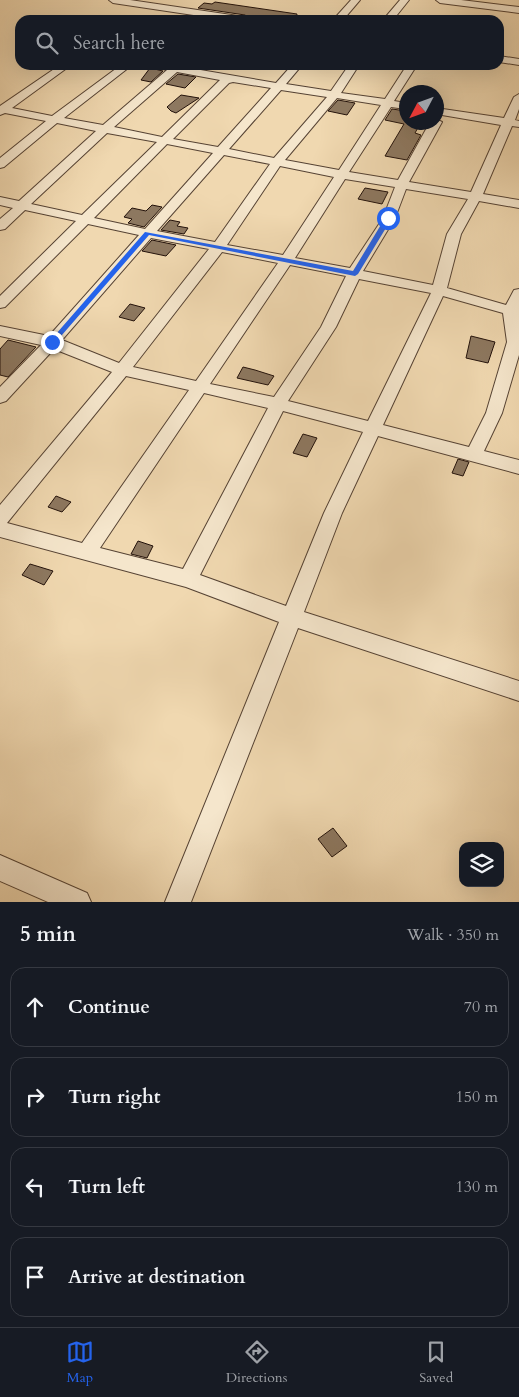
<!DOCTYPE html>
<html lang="en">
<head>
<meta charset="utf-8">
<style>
  :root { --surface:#171b24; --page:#20242c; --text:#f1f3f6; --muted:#9ea1a6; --line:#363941; --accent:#2563eb }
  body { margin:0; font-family:Cardo,serif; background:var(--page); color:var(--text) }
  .controls { position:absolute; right:15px; bottom:15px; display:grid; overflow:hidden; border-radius:10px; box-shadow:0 5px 20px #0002 }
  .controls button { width:45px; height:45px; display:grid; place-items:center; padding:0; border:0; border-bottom:1px solid var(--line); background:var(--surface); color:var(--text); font:25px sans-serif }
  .compass { position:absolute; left:399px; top:85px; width:45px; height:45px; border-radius:50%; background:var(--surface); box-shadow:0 5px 20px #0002; rotate:229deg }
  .stop { position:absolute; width:15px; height:15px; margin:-11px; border:4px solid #2563eb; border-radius:50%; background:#fff }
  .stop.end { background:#2563eb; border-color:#fff; box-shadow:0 1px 5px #0008 }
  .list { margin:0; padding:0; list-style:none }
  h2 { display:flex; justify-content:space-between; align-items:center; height:65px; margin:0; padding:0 20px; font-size:21px }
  h2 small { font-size:16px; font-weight:400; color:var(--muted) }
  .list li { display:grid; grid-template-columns:32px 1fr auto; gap:15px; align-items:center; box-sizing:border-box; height:80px; margin:0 10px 10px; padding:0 10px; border:1px solid var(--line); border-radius:15px }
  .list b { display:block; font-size:19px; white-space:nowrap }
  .list em { font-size:16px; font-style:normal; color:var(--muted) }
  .icon { flex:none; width:28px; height:28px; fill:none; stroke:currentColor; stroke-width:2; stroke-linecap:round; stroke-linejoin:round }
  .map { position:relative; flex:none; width:519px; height:902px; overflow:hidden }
  .search { position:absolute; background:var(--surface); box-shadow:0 5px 20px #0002; left:15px; right:15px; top:15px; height:55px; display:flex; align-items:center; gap:12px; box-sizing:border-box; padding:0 18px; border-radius:15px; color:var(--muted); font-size:19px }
  .sheet { height:425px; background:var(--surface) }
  nav { display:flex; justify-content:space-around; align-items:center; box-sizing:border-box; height:70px; border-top:1px solid var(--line); background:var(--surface); font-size:14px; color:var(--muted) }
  nav a { display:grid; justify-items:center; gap:2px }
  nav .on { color:var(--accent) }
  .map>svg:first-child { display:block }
  .building { fill:#8d7860; stroke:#22110a }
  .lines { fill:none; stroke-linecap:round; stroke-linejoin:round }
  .minor-casing { stroke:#564334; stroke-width:2 }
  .minor { fill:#f5e6cc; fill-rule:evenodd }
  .route { fill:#2563eb }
</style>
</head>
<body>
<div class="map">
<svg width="519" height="902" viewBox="0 0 519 902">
  <rect width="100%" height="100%" fill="#f0d8b0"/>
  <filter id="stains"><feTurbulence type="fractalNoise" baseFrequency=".004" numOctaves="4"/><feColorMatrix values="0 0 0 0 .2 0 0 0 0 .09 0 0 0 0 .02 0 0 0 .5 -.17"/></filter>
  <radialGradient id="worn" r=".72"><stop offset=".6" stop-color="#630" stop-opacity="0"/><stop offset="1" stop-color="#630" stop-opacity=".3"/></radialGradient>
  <path class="building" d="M215 2 297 14 296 20H252L245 15 198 8 204 3 212 4Z
    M150 68 163 71 151 82 141 80Z
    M178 74 196 77 185 88 166 84Z
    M181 95 199 98 176 113 171 111 167 107Z
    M338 100 355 103 347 115 328 111Z
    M392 109 406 111V122L420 124 415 133 421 135 407 160 385 156 404 124 385 120Z
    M365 188 388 192 382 204 358 199Z
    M152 205 162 207 144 227 128 223 132 219 124 217 132 208 146 211Z
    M170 220 180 222 177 226 188 228 184 234 161 230Z
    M152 240 176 245 166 256 142 251Z
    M130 304 145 308 134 321 119 317Z
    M471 336 495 342 488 363 466 358Z
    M8 340 36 347 8 377 0 375V349Z
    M243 367 255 370 274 376 268 385 237 378Z
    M303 434 317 438 307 457 293 453Z
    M458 459 469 462 463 476 452 473Z
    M56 496 71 502 62 512 48 507Z
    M138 541 153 546 147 558 131 554Z
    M30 564 53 571 44 585 22 575Z
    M333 828 347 846 332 857 318 839Z"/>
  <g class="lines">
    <g class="minor-casing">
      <path id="minor" d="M109 0H130L245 17 250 20H227L113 3Z
        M351 0H360L343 20H333Z
        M400 0H409L393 20H383Z
        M436 0H461L519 7V13L440 3Z
        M499 56 519 59V65L499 62Z
        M60 65H71L12 108 52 116 121 65H132L64 118 103 125 167 70 153 67 152 65H184L183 67 276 83 292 65H302L286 84 331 91 349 65H359L341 93 385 99 407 65H417L394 101 406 103V109L391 107 349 172 398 180 430 122H436V119L442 122 409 182 471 192 501 125 436 114V108L504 118 514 97 519 94V109L515 120 519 121V127L512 126 483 194 519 200V208L479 201 461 234 447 288 506 305 514 290 519 289V355L502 413 484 451 519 460V474L378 436 342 513 304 612 519 681V701L298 628 191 902H165L279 622 186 587 0 537V505L112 372 54 349 6 401 0 403V387L41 345 0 336V326L49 336 139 235 88 224 5 307 0 308V296L76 221 25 210 5 229 0 230V219L13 208 0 205V197L19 201 96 131 57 123 4 167 0 168V158L46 121 5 113 0 115V106ZM177 72 220 80 162 137 114 127ZM233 82 271 88 218 147 173 139 229 83ZM281 90 327 97 274 158 229 149ZM337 98 381 105 339 170 285 160ZM107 133 157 142 82 215 31 204ZM167 144 213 153 145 229 94 218ZM224 155 270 164 215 242 157 231ZM280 166 334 177 283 255 227 245ZM345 179 395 187 383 218 350 268 295 258ZM406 189 468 199 447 234 433 285 363 271 395 218ZM151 238 209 249 119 363 62 340ZM222 252 278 263 196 381 133 367ZM290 265 346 276 321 327 274 397 210 384ZM359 279 431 293 368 421 288 401 336 327ZM443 296 503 313 507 342 486 413 469 447 383 425ZM126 376 189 390 82 543 7 523ZM204 393 268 408 183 569 100 548ZM283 411 363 432 324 513 286 606 200 575Z
        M0 855 87 893 91 902H48L0 881Z"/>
    </g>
    <use href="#minor" class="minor"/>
  </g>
  <path class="route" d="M388 216 392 218 358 274 355 276 149 235 55 343 49 342 145 232 353 271 385 218Z"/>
  <rect width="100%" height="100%" filter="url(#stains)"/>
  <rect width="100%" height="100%" fill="url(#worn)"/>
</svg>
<div class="controls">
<button><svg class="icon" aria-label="layers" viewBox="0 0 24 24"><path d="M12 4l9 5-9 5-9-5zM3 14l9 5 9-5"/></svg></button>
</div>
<svg class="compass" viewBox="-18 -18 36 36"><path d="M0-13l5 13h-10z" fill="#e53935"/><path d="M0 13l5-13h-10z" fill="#9ea1a6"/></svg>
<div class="stop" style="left:388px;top:218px"></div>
<div class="stop end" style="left:52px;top:342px"></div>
<div class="search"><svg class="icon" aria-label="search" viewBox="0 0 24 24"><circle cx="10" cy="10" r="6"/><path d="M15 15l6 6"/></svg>Search here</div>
</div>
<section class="sheet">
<h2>5 min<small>Walk · 350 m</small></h2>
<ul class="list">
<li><svg class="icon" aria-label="ahead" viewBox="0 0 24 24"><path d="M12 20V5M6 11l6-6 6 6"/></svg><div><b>Continue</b></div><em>70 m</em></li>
<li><svg class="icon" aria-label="right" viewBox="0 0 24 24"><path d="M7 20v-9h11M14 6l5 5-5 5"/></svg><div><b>Turn right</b></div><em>150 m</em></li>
<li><svg class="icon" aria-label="left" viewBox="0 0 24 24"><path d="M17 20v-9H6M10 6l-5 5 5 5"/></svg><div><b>Turn left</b></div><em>130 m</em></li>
<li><svg class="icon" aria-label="arrive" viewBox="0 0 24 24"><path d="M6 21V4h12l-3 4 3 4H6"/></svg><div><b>Arrive at destination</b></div></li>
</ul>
</section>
<nav>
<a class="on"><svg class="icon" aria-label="map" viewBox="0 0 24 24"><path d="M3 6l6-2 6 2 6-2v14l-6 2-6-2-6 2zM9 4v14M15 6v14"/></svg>Map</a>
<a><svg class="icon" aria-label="directions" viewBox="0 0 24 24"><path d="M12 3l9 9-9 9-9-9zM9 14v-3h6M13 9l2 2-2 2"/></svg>Directions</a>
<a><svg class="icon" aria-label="saved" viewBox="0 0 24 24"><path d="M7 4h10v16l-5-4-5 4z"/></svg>Saved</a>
</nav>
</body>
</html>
